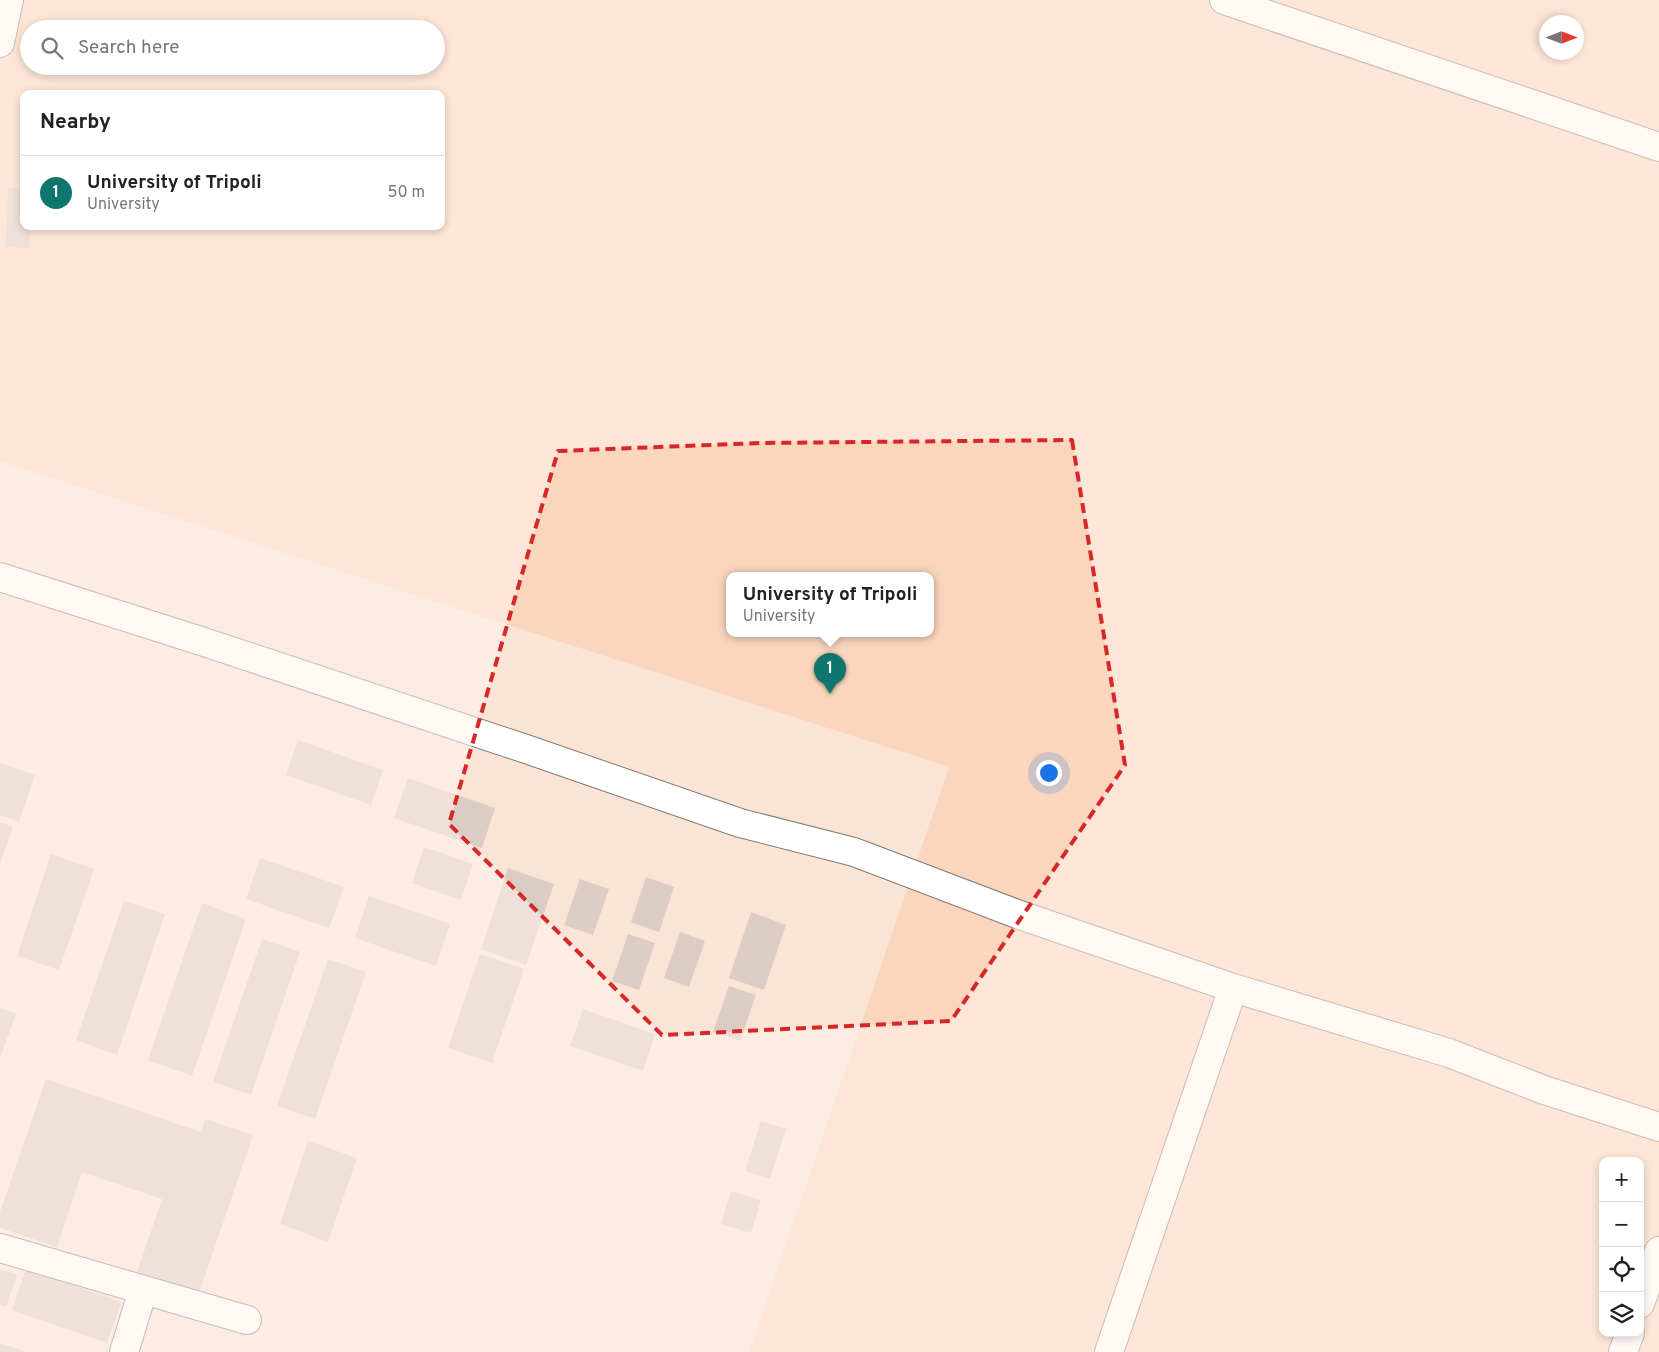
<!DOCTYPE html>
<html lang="en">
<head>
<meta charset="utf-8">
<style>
  :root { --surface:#fff; --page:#f6f6f6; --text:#222; --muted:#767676; --line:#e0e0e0; --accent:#0f766e }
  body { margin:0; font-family:Overpass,sans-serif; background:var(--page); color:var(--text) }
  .controls { position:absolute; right:15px; bottom:15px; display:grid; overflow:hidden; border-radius:10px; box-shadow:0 2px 8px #0003 }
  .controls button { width:45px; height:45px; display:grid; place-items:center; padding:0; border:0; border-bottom:1px solid var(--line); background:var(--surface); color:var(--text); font:25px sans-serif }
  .compass { position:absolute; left:1539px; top:15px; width:45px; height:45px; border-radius:50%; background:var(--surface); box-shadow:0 2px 8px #0003; rotate:90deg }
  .you { position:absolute; left:1048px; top:772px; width:18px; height:18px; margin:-12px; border:4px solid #fff; border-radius:50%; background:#1a73e8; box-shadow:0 0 0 8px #1a73e833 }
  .badge { display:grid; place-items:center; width:32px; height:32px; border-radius:50%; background:var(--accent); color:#fff; font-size:16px; font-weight:700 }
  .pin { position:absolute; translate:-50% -41px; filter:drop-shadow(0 1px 2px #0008) }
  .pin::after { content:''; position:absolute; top:26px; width:18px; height:15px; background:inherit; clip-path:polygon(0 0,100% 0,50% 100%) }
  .popup { position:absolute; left:726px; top:572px; width:208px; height:65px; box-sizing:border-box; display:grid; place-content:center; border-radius:10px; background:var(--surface); filter:drop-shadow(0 1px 4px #0005); font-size:16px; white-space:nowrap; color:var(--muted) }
  .popup b { font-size:19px; color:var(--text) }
  .popup::after { content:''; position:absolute; left:50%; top:100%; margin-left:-10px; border:10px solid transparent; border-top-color:var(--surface) }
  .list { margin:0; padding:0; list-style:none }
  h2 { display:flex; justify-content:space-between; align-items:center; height:65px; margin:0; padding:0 20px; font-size:21px }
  h2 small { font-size:16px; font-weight:400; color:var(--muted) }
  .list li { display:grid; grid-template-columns:32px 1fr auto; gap:15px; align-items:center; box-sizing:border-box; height:75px; padding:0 20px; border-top:1px solid var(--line) }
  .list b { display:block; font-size:19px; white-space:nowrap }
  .list p { margin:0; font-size:16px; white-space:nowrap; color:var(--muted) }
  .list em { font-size:16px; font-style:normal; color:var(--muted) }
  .icon { flex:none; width:28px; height:28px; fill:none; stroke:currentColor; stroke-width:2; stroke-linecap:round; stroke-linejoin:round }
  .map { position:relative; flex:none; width:1659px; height:1352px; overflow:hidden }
  .search { position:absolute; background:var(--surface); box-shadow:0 2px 8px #0003; left:20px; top:20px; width:425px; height:55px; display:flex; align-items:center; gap:12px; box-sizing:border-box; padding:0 18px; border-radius:28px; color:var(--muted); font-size:19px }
  .panel { position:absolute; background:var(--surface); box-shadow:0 2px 8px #0003; left:20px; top:90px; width:425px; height:140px; border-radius:10px }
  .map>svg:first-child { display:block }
  .built { fill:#f9e4d5; fill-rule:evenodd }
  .green { fill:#fbd6be; fill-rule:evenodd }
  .building { fill:#dbcdc3 }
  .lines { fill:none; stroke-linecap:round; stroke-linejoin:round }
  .minor-casing { stroke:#877a71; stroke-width:30 }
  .minor { stroke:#fff; stroke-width:28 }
  .marked { fill:none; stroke:#d62828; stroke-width:4; stroke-dasharray:10 6; stroke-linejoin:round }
</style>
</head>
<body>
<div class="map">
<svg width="1659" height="1352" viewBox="0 0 1659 1352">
  <rect width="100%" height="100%" fill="#fff3eb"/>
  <path class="built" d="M0 0H1659V1352H0ZM1546 22H1576V52H1546ZM29 29H436V66H29ZM24 94H441V226H24ZM730 575H930V633H730ZM1603 1161H1640V1333H1603Z"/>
  <path class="green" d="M0 0H1659V1352H749L949 767 0 461ZM1546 22H1576V52H1546ZM29 29H436V66H29ZM24 94H441V226H24ZM730 575H930V633H730ZM1603 1161H1640V1333H1603Z"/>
  <path class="building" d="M8 188H24V226H30V248L6 247Z
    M298 740 383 770 371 805 286 775Z
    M0 763 35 775 19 822 0 815Z
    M408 778 495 808 482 848 394 818Z
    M0 822 13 827 0 864Z
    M424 847 473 864 461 900 412 883Z
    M51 854 94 869 59 970 17 956Z
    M260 858 344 887 329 928 246 899Z
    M508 868 554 884 526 965 481 949Z
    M646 877 674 887 659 932 631 922Z
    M580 879 609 889 593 935 564 925Z
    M369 896 450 924 436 966 355 938Z
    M124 901 165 914 117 1055 76 1040Z
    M202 903 246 919 192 1076 148 1060Z
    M751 912 786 925 764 990 729 978Z
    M680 932 705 941 689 987 664 978Z
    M628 934 655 943 639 990 612 981Z
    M262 939 300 952 251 1095 213 1082Z
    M480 954 524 969 492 1063 448 1048Z
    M328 959 366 972 315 1119 277 1106Z
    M729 986 756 995 740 1041 713 1032Z
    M0 1008 16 1014 0 1058Z
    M583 1009 655 1034 643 1071 570 1046Z
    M46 1079 201 1132 205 1119 253 1135 198 1296 136 1275 162 1199 82 1172 57 1247 0 1228V1212Z
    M761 1121 786 1129 770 1179 745 1171Z
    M308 1141 357 1158 328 1242 280 1224Z
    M731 1191 761 1200 751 1233 721 1224Z
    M0 1269 17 1275 6 1307 0 1305Z
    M26 1269 121 1302 107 1343 12 1310Z
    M0 1343 26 1352H0Z"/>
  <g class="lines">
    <g class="minor-casing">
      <path id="minor" d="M1224 0 1659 147
        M0 43 9 0
        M0 577 201 641 526 749 740 823 854 852 1017 914 1233 988 1449 1053 1544 1090 1659 1127
        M0 1248 247 1320
        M1640 1304 1659 1251
        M124 1352 143 1290
        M1109 1352 1233 988
        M1623 1352 1630 1333"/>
    </g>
    <use href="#minor" class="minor"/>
  </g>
  <path d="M0 0H1659V1352H0ZM1072 440 1125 765 951 1021 662 1035 449 824 558 451 760 443Z" fill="#fff3eb" fill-opacity=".55" fill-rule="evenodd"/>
  <path class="marked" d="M1072 440 1125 765 951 1021 662 1035 449 824 558 451 760 443Z"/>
</svg>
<div class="controls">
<button>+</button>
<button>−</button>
<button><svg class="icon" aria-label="locate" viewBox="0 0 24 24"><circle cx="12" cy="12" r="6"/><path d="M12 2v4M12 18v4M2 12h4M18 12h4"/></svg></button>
<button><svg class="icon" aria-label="layers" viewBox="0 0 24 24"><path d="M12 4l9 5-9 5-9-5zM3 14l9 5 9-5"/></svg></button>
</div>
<svg class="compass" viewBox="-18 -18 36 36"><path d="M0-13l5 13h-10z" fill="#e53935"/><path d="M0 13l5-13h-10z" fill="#767676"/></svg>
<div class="you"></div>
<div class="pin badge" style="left:830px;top:694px">1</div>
<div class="popup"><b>University of Tripoli</b>University</div>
<div class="search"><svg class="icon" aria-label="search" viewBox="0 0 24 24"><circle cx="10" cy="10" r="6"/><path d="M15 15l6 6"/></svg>Search here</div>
<section class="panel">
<h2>Nearby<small></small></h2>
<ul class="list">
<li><span class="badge">1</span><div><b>University of Tripoli</b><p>University</p></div><em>50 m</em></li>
</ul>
</section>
</div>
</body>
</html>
